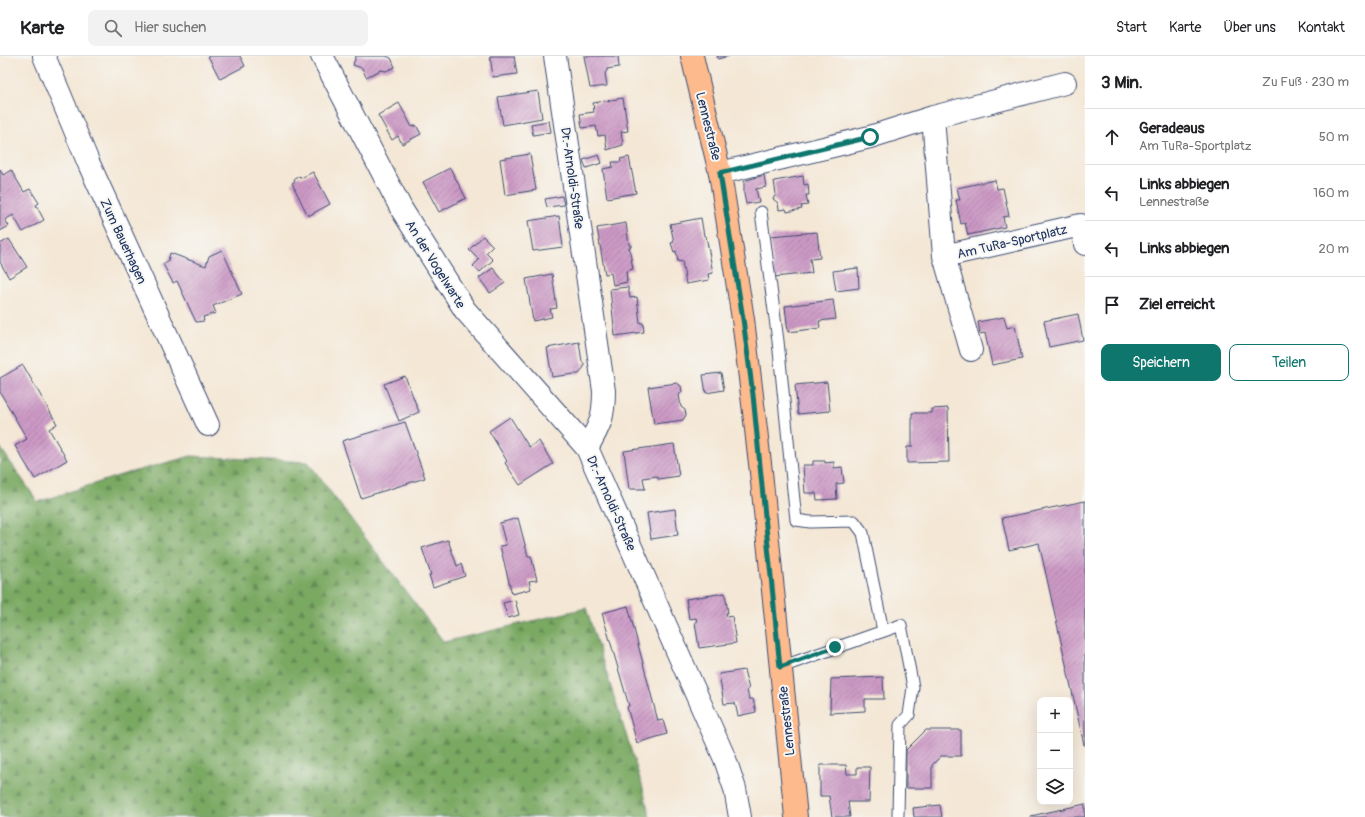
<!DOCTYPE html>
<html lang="de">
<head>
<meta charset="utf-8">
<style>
  :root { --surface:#fff; --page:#f2f2f2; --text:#202124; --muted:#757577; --line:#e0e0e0; --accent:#0f766e }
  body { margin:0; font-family:Pangolin,sans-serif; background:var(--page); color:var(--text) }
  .controls { position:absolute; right:12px; bottom:12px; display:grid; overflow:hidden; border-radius:8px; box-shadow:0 4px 16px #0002 }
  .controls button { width:36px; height:36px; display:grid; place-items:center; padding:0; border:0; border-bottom:1px solid var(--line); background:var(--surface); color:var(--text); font:20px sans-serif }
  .stop { position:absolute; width:12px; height:12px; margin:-9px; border:3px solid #0f766e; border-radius:50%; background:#fff }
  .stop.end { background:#0f766e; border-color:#fff; box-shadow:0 1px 4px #0008 }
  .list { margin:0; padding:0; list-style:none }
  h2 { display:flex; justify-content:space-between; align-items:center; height:52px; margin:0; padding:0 16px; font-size:17px }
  h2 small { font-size:13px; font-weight:400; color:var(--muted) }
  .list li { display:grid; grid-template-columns:26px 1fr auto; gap:12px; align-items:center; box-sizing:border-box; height:56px; padding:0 16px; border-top:1px solid var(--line) }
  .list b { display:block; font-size:15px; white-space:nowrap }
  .list p { margin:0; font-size:13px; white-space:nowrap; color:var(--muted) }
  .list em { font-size:13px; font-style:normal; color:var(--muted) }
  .actions { display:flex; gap:8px; padding:12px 16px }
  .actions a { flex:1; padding:9px 0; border:1px solid var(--accent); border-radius:8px; text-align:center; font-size:14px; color:var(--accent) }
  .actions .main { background:var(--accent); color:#fff }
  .icon { flex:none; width:22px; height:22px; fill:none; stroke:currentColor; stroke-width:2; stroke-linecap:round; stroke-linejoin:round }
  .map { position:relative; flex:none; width:1085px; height:761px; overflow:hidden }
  header { display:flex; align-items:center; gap:24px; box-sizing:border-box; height:56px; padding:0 20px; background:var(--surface); border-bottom:1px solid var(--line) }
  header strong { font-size:19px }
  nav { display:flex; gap:22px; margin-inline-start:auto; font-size:14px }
  .search { width:280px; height:36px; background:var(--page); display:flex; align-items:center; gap:10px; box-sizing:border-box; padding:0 14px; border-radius:8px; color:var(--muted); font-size:15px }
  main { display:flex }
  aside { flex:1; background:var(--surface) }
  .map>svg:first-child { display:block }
  .forest { fill:url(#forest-firs); stroke:#4a6c60 }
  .building { fill:url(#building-hatch) }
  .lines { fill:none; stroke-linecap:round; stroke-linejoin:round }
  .service-casing { stroke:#3c4b70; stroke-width:13 }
  .minor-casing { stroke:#3c4b70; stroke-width:24 }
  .primary-casing { stroke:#3c4b70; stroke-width:24 }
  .service { stroke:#fff; stroke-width:11 }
  .minor { stroke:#fff; stroke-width:22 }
  .primary { stroke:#fcba8d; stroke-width:22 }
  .route { stroke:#0f766e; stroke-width:5 }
  .labels { text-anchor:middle; stroke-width:4; stroke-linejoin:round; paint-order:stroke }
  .street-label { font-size:13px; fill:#1b2f5e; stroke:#f6f6f2 }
</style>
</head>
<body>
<header>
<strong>Karte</strong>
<div class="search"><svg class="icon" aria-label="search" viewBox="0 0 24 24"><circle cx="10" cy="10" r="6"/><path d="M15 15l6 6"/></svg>Hier suchen</div>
<nav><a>Start</a><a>Karte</a><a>Über uns</a><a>Kontakt</a></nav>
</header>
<main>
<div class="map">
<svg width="1085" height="761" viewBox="0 0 1085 761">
  <defs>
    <pattern id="forest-firs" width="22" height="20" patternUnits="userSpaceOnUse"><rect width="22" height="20" fill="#7aa962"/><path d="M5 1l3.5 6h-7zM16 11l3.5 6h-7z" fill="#638a54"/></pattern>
    <pattern id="building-hatch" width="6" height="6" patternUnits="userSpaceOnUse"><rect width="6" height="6" fill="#cc99c5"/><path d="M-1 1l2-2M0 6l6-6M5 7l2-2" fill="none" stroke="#a57da3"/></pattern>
  </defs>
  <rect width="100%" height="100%" fill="#f6f6f2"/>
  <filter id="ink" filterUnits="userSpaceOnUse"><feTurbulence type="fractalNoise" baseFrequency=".025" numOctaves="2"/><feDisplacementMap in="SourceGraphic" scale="8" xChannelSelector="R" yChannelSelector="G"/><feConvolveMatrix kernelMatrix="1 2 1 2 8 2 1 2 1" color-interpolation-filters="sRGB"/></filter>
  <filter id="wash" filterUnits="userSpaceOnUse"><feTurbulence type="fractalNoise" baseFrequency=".012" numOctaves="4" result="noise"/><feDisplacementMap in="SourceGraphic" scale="16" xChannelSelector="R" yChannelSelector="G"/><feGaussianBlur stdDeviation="0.9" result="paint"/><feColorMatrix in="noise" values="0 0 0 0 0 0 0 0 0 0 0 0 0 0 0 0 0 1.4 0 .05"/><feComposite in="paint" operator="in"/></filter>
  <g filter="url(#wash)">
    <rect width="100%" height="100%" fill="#f4e7d5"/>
    <path class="forest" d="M0 391 38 446 121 419 191 400 308 406 444 586 586 552 642 729 650 761H0Z"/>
    <g id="blocks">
      <path class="building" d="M208 0H240L245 10 220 23Z
        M356 0H386L391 2 395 11 386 15 381 14 366 21 362 12 353 9Z
        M490 0H514L517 18 493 21Z
        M584 0H618L619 11 607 13V15L605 17 607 30 590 32Z
        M717 0H729L718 3Z
        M538 35 542 62 503 69 498 41Z
        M623 42 628 75 621 76 623 89 607 94 605 79 598 80 596 70 582 72 580 58 594 56 593 47Z
        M399 47 412 71 416 69 421 78 402 88 398 80 392 84 378 59Z
        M549 65 551 76 533 79 531 68Z
        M530 98 536 134 505 139 500 103Z
        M599 99 602 107 586 112 583 104Z
        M629 101 636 137 607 142 603 113 613 111 612 106H621L620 103Z
        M450 112 466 142 439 156 423 126Z
        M0 113 3 119 11 114 24 136 30 133 39 147 36 149 44 164 23 176 13 159 5 164 9 170 0 175Z
        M313 116 330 148 308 160 292 127 295 125 294 123 300 120 301 122Z
        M764 119 766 131 756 133 759 146 746 148 744 138V125Z
        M803 120 804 129 808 128 809 139H806L808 149 801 150 802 153 787 156 786 153 779 154 778 147 773 143 776 138 774 125Z
        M995 124 997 133 1003 132 1009 160 1003 161 1005 171 968 179 965 167 961 168 956 144H960L957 132Z
        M562 140 564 149 547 151 545 143Z
        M559 160 563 191 533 195 528 165Z
        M701 162 704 180H706L713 217 708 218 709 224 686 228 682 205 678 206 676 195 674 196 671 187 674 186 670 168Z
        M626 167 629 189H631V191H629L633 213 626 215 627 226 613 229 611 217 605 218 597 172Z
        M817 176 820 202 810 203 812 217 774 221 770 180Z
        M483 180 493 190 486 197 493 204 480 216 473 210 479 204 469 194Z
        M9 183 27 211 9 222 0 206V188Z
        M222 194 242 238 213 250 216 257 203 261 204 265 196 266 177 225 173 227 163 208 168 205 170 197 206 210 209 200Z
        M493 212 505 227 490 237 479 222Z
        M858 212 859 232 836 235 833 215Z
        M552 218 557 252 550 253 552 261 533 265 526 223Z
        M628 231 630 242 637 241 640 267H643L644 276 615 280 610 233Z
        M833 244 836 263 819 265 820 272 788 276 785 250Z
        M1078 258 1083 284 1049 291 1044 265Z
        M1004 261 1007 272 1015 270 1022 303 992 309 985 277 980 278 978 266Z
        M579 286 582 306 584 307V311L579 318H574L552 321 547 292Z
        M23 309 57 368 49 373 67 404 35 423 15 390 27 383 0 336V322Z
        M721 317 724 334 706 337 703 319Z
        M405 320 419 356 399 365 384 328Z
        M827 326 830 355 798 358 795 329Z
        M677 327 681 330 682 336 679 339 681 351 685 354 686 359 683 364 654 368 648 331Z
        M948 352 949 406 907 407V391H912V357H932V353Z
        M510 361 529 391 539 385 553 408 520 429 505 407 507 405 489 375Z
        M405 366 425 422 361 442 342 385Z
        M674 388 679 420 658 423 657 420 643 422 645 433H629L624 395Z
        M813 405H825V407L834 406V412L842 411 844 427 836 428 837 443 817 444 816 437H805L803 409H813Z
        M1085 445V689H1084L1039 487 1009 494 1002 462Z
        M675 453 678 479 651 483 647 457Z
        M518 462 528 500H531L537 524 529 525 531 533 512 538 500 490 506 489 500 467Z
        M448 484 457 510 461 508 465 520 433 531 429 519H431L422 492Z
        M725 537 728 557H726L727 561 732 560 736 587 699 592 695 566H697L696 562 689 563 686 543Z
        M515 544 519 559 508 562 503 547Z
        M628 550 658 665 663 664 667 678 637 687 627 651 629 650 602 557Z
        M744 614 749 633 747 634 749 643H753L756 656 738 660 735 647 724 648 719 618Z
        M883 621 884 643H865V655L830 657 831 623Z
        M926 674H961V700H941L932 709V732H906V694Z
        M820 709H846L847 718H857V711H870L869 746H848L850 761H832L829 740H820Z
        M1085 748V761H1031V760Z
        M940 749 942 761H914L913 752Z"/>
    </g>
  </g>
  <g filter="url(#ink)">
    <use href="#blocks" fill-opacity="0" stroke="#3c4b70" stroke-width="1"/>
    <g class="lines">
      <g class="service-casing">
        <path id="service" d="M761 156 778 285 796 464 810 466 854 465 863 477 883 575
          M781 611 901 569 913 631 909 659 900 669 898 759"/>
      </g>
      <g class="minor-casing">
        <path id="minor" d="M44 0 89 108 208 369
          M322 0 402 154 465 254 587 392
          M555 0 604 335C604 362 600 369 587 392L725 703 735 733 740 761
          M933 61 944 200 971 294
          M720 117 870 81 933 61 1065 27
          M944 200 1081 169 1085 188"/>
      </g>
      <g class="primary-casing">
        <path id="primary" d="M692 0 720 117 743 263 761 416 796 761"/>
      </g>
      <use href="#service" class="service"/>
      <use href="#minor" class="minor"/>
      <use href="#primary" class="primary"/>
    </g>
  </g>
  <g class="lines" filter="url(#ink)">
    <path class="route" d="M835 591 780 611 753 339 743 263 720 117 870 81"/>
  </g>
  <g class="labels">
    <g class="street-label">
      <text transform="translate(709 70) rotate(76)" y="5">Lennestraße</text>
      <text transform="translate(573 122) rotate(82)" y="5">Dr.-Arnoldi-Straße</text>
      <text transform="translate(124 185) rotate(65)" y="5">Zum Bauerhagen</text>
      <text transform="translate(1012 185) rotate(-13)" y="5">Am TuRa-Sportplatz</text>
      <text transform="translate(436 208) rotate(58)" y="5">An der Vogelwarte</text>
      <text transform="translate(612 447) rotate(66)" y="5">Dr.-Arnoldi-Straße</text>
      <text transform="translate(786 665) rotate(-96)" y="5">Lennestraße</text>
    </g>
  </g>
</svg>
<div class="controls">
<button>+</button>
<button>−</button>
<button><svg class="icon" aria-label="layers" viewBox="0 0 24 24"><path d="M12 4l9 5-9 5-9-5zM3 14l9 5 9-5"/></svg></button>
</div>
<div class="stop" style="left:870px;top:81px"></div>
<div class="stop end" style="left:835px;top:591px"></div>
</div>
<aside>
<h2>3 Min.<small>Zu Fuß · 230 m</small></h2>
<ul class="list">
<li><svg class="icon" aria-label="ahead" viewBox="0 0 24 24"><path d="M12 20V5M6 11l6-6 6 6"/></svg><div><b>Geradeaus</b><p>Am TuRa-Sportplatz</p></div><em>50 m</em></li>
<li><svg class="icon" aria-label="left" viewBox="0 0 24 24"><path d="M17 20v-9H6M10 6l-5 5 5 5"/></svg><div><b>Links abbiegen</b><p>Lennestraße</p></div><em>160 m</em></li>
<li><svg class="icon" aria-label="left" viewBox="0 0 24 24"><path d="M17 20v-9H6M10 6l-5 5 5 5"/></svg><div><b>Links abbiegen</b></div><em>20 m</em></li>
<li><svg class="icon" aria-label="arrive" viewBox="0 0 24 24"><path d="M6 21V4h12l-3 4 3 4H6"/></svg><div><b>Ziel erreicht</b></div></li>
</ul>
<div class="actions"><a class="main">Speichern</a><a>Teilen</a></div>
</aside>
</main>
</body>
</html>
